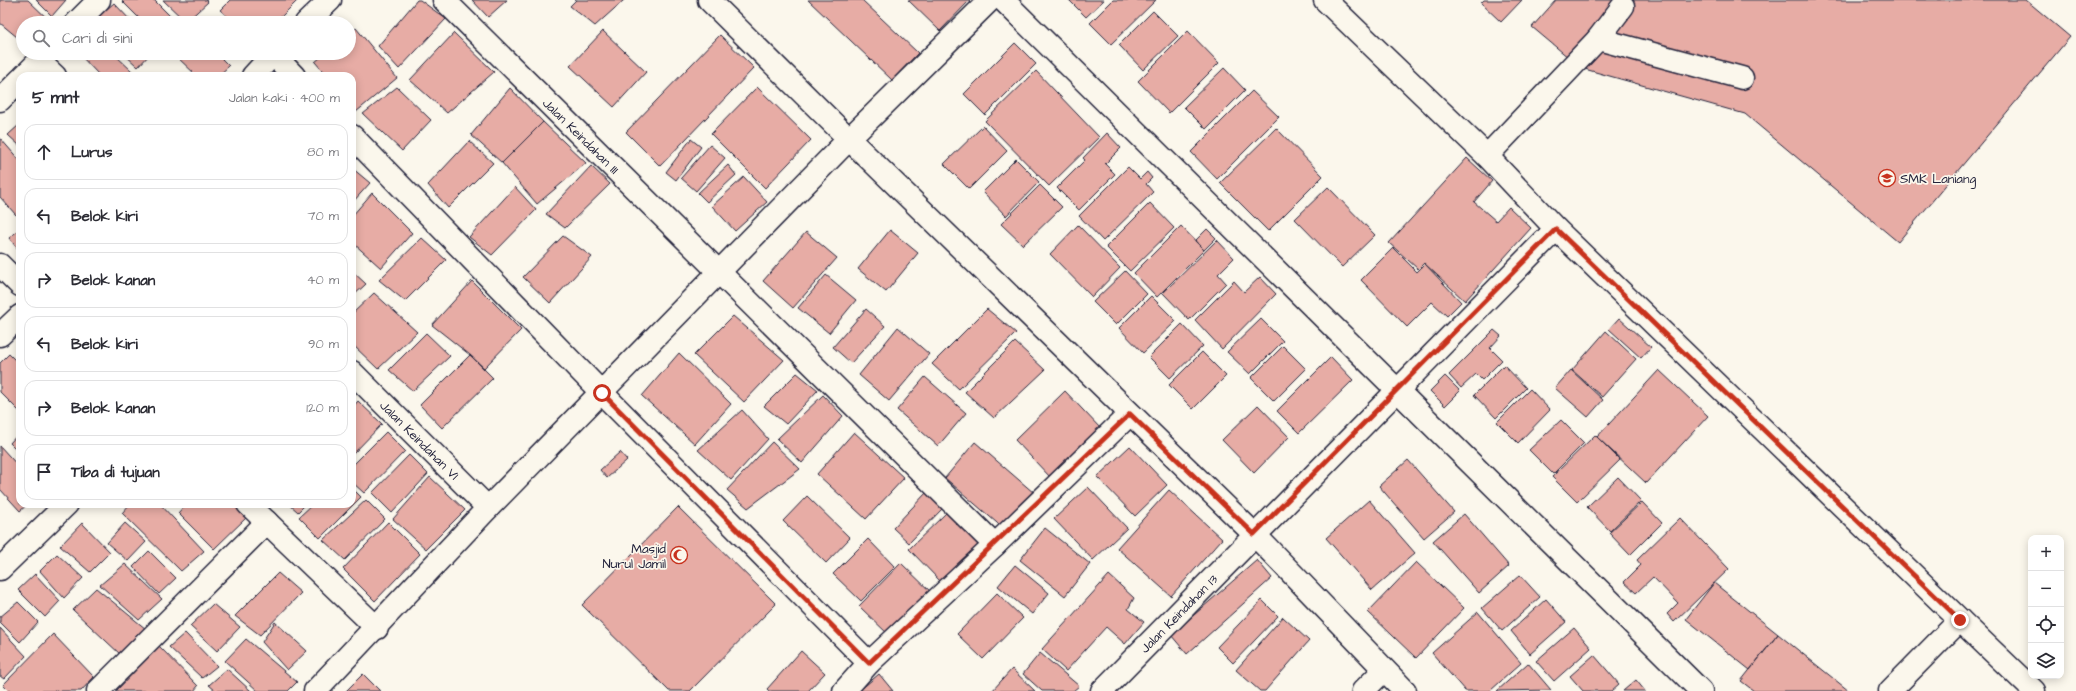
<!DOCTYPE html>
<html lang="id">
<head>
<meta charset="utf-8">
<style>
  :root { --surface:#fff; --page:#f2f2f3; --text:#2b2b33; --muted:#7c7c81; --line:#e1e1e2 }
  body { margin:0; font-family:"Architects Daughter",sans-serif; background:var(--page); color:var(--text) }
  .controls { position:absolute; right:12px; bottom:12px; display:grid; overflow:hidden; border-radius:8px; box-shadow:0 2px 10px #0003 }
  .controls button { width:36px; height:36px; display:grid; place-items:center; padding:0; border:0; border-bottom:1px solid var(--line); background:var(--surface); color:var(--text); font:20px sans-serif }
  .stop { position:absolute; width:12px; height:12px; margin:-9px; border:3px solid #c8321e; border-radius:50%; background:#fff }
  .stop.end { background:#c8321e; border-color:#fff; box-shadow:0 1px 4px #0008 }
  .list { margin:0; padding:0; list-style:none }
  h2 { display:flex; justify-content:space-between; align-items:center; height:52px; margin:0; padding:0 16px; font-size:17px }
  h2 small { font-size:13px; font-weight:400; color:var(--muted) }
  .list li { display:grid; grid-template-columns:26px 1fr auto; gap:12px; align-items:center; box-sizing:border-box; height:56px; margin:0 8px 8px; padding:0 8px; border:1px solid var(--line); border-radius:12px }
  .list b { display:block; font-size:15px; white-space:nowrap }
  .list em { font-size:13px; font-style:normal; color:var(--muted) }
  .icon { flex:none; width:22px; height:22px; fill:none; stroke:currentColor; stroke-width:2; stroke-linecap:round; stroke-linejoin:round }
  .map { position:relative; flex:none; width:2076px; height:691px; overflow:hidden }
  .search { position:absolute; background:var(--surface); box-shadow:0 2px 10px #0003; left:16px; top:16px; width:340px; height:44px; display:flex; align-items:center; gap:10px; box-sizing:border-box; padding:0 14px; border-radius:22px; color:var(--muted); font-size:15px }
  .panel { position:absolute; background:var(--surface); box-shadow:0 2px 10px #0003; left:16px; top:72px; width:340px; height:436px; border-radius:12px }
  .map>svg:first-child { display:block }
  .building { fill:#e7aca5; stroke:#22223b }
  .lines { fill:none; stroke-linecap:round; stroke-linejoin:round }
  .minor-casing { stroke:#22223b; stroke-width:25 }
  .minor { stroke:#fbf7ec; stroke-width:22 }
  .route { stroke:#c8321e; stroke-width:5 }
  .labels { text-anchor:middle; stroke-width:3.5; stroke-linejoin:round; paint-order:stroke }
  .street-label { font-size:13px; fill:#22223b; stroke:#fbf7ec }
  .poi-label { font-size:13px; fill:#22223b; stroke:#fbf7ec; text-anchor:start }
</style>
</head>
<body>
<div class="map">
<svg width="2076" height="691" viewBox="0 0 2076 691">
  <rect width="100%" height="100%" fill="#fbf7ec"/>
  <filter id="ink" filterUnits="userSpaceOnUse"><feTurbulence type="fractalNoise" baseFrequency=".025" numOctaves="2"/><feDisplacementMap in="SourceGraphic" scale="8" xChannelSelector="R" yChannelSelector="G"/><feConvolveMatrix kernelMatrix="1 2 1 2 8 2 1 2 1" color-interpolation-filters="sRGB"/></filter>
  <g filter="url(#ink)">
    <path class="building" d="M0 0H28L52 23H23V42L0 23Z
      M36 0H66L52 16Z
      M123 0H154L177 23H144L122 1Z
      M163 0H206L208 2 186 22Z
      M230 0H298L275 23H235L220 10Z
      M417 0H420L446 19 399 69 378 46Z
      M472 0H507L488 17Z
      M576 0H624L595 26 570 6Z
      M808 0H862L918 53 892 80Z
      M908 0H970L940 31Z
      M1069 0H1104L1086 17Z
      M1113 0H1156L1111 44 1090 23Z
      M1484 0H1522L1501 22 1481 3Z
      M1556 0H2026L2070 37 1898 242 1745 114 1581 68 1532 27Z
      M114 3 133 23H91Z
      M1153 11 1178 36 1143 70 1119 45Z
      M356 28 397 78 356 112 352 107V76H327L315 62 326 53H349V34Z
      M603 31 646 72 614 107 570 66Z
      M1188 31 1219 63 1169 113 1138 81Z
      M454 33 494 72 447 113 410 80Z
      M720 35 754 68 660 166 626 132Z
      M1015 43 1036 64 985 115 964 94Z
      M78 53H113L133 72 130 76H100Z
      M123 53H151L138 67Z
      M178 53H216L229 66 218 76H197L176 56Z
      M1224 68 1245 90 1206 129 1184 107Z
      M1036 71 1099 137 1049 186 985 121Z
      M397 87 431 120 402 151 363 114Z
      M757 87 811 140 765 188 711 134Z
      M510 88 543 122 502 163 471 135Z
      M1252 91 1279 117 1217 179 1191 152Z
      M543 122 586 163 537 204 502 163Z
      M20 124V146L8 135Z
      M983 126 1007 151 969 189 944 164Z
      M1276 128 1323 176 1268 231 1220 183Z
      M1107 133 1121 148 1105 164 1115 174 1079 210 1057 188 1085 160 1083 158Z
      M0 138 20 161V212L16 215 0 197Z
      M691 139 701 147 676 180 666 172Z
      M469 141 493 163 448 208 428 185Z
      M710 145 725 158 696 191 681 178Z
      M1467 158 1492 181 1474 202 1496 221 1509 207 1531 228 1465 301 1424 263 1418 269 1389 243Z
      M1016 159 1039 182 1006 216 983 192Z
      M728 165 736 175 707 202 698 193Z
      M591 166 610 184 565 228 546 214Z
      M1128 167 1140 179 1147 172 1152 178 1146 184 1153 192 1103 241 1079 216Z
      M352 168 370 183 352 203Z
      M744 177 767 202 735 231 712 206Z
      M1040 185 1062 207 1023 245 1001 224Z
      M515 187 536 210 492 255 469 237Z
      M1328 187 1375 235 1342 267 1295 219Z
      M372 193 412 233 381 268 352 242V216Z
      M1150 203 1174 228 1130 271 1106 247Z
      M1078 225 1120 268 1092 297 1050 254Z
      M1181 226 1204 250 1157 297 1134 273Z
      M20 229V252L9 238Z
      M1207 229 1216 238 1204 250 1195 241Z
      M890 230 918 253 886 292 858 269Z
      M806 232 837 258 793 308 763 281Z
      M563 236 592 257 550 303 523 277Z
      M422 238 446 260 405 301 379 280Z
      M1217 240 1234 258 1218 274 1226 283 1189 320 1163 293Z
      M1393 248 1417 272 1425 264 1461 302 1447 316 1432 302 1407 327 1361 280Z
      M352 271 366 284 352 297Z
      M1125 271 1147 294 1116 325 1093 302Z
      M826 275 856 300 829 333 798 308Z
      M1260 277 1276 294 1222 349 1195 320 1234 281 1244 292Z
      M472 281 521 330 484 368 470 355 432 325Z
      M374 293 417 332 378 369 352 344V314Z
      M1151 296 1176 321 1143 353 1119 328Z
      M866 309 885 326 851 363 833 347Z
      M987 309 1016 333 959 389 932 364Z
      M733 316 784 360 744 402 694 355Z
      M1619 318 1651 347 1641 358 1609 329Z
      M1261 319 1283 341 1250 374 1227 352Z
      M1182 324 1203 346 1170 378 1149 357Z
      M898 327 929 354 889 401 859 375Z
      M1494 330 1501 336 1490 348 1502 360 1482 380 1476 374 1461 388 1449 375Z
      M1606 331 1636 359 1602 397 1572 370Z
      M426 333 450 356 413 391 389 370Z
      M1015 342 1045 370 994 418 965 392Z
      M1283 346 1306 369 1274 401 1251 378Z
      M1202 352 1226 376 1193 409 1169 385Z
      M679 353 731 404 695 444 642 396Z
      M9 354 20 365V412L0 392V363Z
      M470 355 493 378 442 428 420 405Z
      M1331 357 1353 380 1299 433 1277 411Z
      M1504 365 1526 388 1496 418 1474 395Z
      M1571 370 1603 400 1588 417 1555 388Z
      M1659 370 1708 416 1646 483 1597 437Z
      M797 373 818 390 786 424 764 406Z
      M1445 376 1460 391 1445 406 1430 391Z
      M925 377 966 413 938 446 897 410Z
      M1530 389 1550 410 1518 443 1497 422Z
      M1065 391 1101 429 1051 478 1015 440Z
      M823 395 843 416 802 463 777 439Z
      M358 401 382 424 352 455V408Z
      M1258 405 1289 437 1254 473 1222 440Z
      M742 410 768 439 731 480 698 450Z
      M1561 420 1584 443 1553 474 1529 450Z
      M20 432V453L10 443Z
      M386 432 405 451 364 493 352 482V466Z
      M854 432 904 478 866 519 817 474Z
      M1595 435 1620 460 1577 502 1552 477Z
      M772 442 800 469 748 508 727 490Z
      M975 442 1034 493 1004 529 945 478Z
      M0 446 20 468V504H28L20 511 0 489Z
      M1130 446 1167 485 1135 516 1097 477Z
      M620 452 627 460 607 478 600 470Z
      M409 455 428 474 392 513 372 493Z
      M1408 460 1454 512 1424 538 1379 486Z
      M430 477 465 510 426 549 393 519Z
      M1618 477 1641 501 1610 531 1587 507Z
      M1088 487 1127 528 1093 560 1054 519Z
      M352 488 361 497 320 538 299 517 313 504H352Z
      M1169 490 1222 539 1171 596 1117 548Z
      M927 492 943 508 909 543 893 528Z
      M807 496 850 538 826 563 783 521Z
      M366 500 385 519 345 560 323 540Z
      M1369 500 1415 553 1372 590 1326 538Z
      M1642 502 1662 523 1630 555 1609 533Z
      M130 504H160L204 551 181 571 122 513Z
      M186 504H234L247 517 214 549 178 513Z
      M289 504H306L298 512Z
      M678 507 776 604 690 691H669L582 605Z
      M946 513 978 545 941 582 909 549Z
      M1464 514 1509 566 1479 593 1433 541Z
      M1680 518 1729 569 1674 622 1667 614 1678 603 1653 577 1636 593 1624 582 1641 565 1637 560Z
      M388 522 420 554 375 601 343 569Z
      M82 523 110 552 90 572 60 546Z
      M125 523 146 542 128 561 107 543Z
      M1045 528 1090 564 1065 596 1020 560Z
      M868 539 895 567 861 601 833 574Z
      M149 551 176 578 159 594 133 567Z
      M57 554 83 578 64 598 40 571Z
      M1257 560 1272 578 1187 654 1171 635Z
      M1416 562 1464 608 1416 658 1368 612Z
      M901 563 934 595 892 638 859 606Z
      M125 564 162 599 139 620 100 585Z
      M1015 565 1049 593 1032 614 998 586Z
      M278 573 301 593 260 635 235 616Z
      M35 574 60 601 45 617 18 590Z
      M1109 575 1134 598 1128 609 1144 622 1125 644 1106 627 1066 671 1042 649Z
      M1520 575 1540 597 1502 631 1482 608Z
      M1714 583 1778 634 1750 670 1686 619Z
      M96 588 146 629 121 655 73 610Z
      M997 593 1023 618 983 659 957 634Z
      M1546 599 1566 622 1530 654 1511 631Z
      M1262 600 1278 616 1233 663 1217 647Z
      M18 602 38 622 20 642 0 622V617Z
      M213 604 240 627 217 651 190 626Z
      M1478 612 1521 663 1490 691H1465L1432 653Z
      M1283 617 1309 641 1265 691H1260L1236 670Z
      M275 622 307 651 287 670 262 642Z
      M0 628 26 656 4 679 0 676Z
      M1574 628 1591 648 1554 681 1536 661Z
      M185 633 217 666 202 678 169 647Z
      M53 634 94 677 81 691H9L3 685Z
      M1778 634 1849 691H1754L1741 681Z
      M246 639 297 682 288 691H258L225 661Z
      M159 646 198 686 194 691H116Z
      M801 651 825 673 808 691H769L767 689Z
      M1040 653 1079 686 1073 691H1042L1023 674Z
      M1594 655 1619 684 1611 691H1583L1570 676Z
      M1528 663 1551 690 1497 691Z
      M227 669 251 691H216L209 685Z
      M1012 669 1035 691H992Z
      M363 674 380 691H346Z
      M879 674 893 691H859Z
      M1636 680 1645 691H1623Z"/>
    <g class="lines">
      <g class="minor-casing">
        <g id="minor">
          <path id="s1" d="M444 0 995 545"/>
          <path d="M709 0 849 139 1254 534 1405 691"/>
          <path d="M1003 0 1701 691"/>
          <path d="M76 23 99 0"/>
          <path d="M306 23 330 0"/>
          <path d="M1598 39 1742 78"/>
          <path d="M273 54 294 76"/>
          <path d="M39 61 55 76"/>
          <path d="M24 76 47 53"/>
          <path d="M253 76 274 53"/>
          <path d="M0 100 20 80"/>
          <path d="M352 136 602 393 869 663 995 545 1130 414"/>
          <path d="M1487 156 1598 39 1623 6"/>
          <path d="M1556 229 1960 620 1890 691"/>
          <path d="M0 265 20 285"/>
          <path d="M0 335 20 316"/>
          <path id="s2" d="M352 372 488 508"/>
          <path d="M248 504 377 628"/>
          <path d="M0 569 67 504"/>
          <path d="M1960 620 2034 691"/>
          <path d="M98 691 267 522"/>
          <path d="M315 691 488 508 849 139 990 0"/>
          <path d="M844 691 869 663"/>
          <path id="s3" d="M1102 691 1556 229 1487 156 1325 0"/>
          <path d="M1363 691 1384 670"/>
        </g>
      </g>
      <use href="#minor" class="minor"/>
    </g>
  </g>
  <g class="lines" filter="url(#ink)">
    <path class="route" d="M602 393 869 663 1130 414 1254 534 1556 229 1960 620"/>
  </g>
  <defs>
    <g id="school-ring" transform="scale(0.9)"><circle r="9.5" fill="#fbf7ec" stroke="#c8321e" stroke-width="1.5"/><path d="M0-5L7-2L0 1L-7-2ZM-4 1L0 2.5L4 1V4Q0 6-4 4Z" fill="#c8321e"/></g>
    <g id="mosque-ring" transform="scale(0.9)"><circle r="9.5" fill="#fbf7ec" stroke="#c8321e" stroke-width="1.5"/><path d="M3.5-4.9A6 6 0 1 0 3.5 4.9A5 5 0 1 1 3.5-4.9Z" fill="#c8321e"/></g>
  </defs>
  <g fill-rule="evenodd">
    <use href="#school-ring" x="1887" y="178"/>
    <use href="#mosque-ring" x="679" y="555"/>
  </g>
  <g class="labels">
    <g class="street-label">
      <text dy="5" stroke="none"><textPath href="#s1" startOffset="193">Jalan Keindahan III</textPath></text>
      <text dy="5" stroke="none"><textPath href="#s2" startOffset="96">Jalan Keindahan VI</textPath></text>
      <text dy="5" stroke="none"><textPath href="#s3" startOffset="109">Jalan Keindahan 13</textPath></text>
    </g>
    <g class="poi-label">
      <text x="1900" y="183">SMK Laniang</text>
      <text x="666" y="553" text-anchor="end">Masjid<tspan x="666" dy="15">Nurul Jamil</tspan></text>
    </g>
  </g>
</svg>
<div class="controls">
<button>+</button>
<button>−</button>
<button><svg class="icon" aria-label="locate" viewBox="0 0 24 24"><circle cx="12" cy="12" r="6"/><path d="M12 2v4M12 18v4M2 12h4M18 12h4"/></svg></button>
<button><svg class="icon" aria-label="layers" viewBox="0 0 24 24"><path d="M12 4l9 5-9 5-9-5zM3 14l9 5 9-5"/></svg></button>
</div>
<div class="stop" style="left:602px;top:393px"></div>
<div class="stop end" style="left:1960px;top:620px"></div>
<div class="search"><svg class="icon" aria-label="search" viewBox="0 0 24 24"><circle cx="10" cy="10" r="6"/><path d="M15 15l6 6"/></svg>Cari di sini</div>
<section class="panel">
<h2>5 mnt<small>Jalan kaki · 400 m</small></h2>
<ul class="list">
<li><svg class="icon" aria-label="ahead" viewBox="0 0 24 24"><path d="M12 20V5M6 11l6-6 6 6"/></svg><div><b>Lurus</b></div><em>80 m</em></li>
<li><svg class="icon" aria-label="left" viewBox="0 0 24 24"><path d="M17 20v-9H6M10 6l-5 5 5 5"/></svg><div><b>Belok kiri</b></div><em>70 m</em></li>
<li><svg class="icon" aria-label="right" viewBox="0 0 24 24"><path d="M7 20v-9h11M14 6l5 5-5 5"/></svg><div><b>Belok kanan</b></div><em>40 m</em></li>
<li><svg class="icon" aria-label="left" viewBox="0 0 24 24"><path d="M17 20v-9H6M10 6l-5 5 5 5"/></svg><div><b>Belok kiri</b></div><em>90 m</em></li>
<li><svg class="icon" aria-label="right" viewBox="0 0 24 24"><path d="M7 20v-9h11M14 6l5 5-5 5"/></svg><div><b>Belok kanan</b></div><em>120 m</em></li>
<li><svg class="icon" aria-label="arrive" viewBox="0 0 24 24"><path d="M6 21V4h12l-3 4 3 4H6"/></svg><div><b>Tiba di tujuan</b></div></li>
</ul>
</section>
</div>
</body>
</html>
